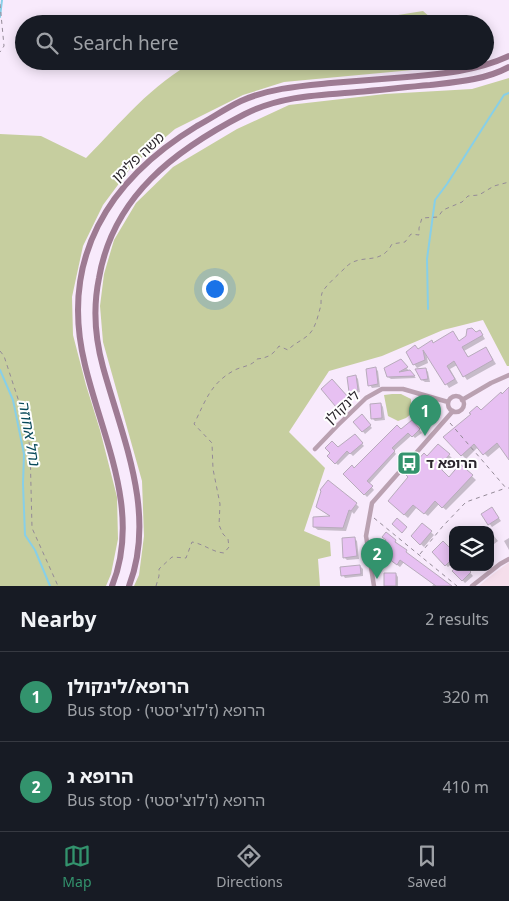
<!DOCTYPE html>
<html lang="en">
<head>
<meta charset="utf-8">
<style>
  :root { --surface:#171b24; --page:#242831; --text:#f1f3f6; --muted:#9ea1a6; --line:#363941; --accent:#33936d }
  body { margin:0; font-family:"Noto Sans","Noto Sans Hebrew",sans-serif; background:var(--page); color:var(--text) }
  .controls { position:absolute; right:15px; bottom:15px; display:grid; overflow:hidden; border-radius:10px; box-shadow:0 2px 12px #0003 }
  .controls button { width:45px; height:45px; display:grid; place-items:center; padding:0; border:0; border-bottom:1px solid var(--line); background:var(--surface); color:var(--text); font:25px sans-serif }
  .you { position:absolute; left:214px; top:288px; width:18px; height:18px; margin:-12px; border:4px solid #fff; border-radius:50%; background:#1a73e8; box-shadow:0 0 0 8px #1a73e833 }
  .badge { display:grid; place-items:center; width:32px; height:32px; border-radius:50%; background:var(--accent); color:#fff; font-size:16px; font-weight:700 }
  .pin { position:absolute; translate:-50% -41px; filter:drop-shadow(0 1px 2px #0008) }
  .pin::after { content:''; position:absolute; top:26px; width:18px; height:15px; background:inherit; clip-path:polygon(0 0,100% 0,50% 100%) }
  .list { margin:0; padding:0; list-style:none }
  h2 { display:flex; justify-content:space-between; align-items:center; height:65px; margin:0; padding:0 20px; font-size:21px }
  h2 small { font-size:16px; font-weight:400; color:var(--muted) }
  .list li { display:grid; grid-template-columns:32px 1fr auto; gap:15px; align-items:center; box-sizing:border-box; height:90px; padding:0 20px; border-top:1px solid var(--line) }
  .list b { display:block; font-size:19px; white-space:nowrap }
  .list p { margin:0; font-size:16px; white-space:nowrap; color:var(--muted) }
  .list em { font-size:16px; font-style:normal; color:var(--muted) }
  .icon { flex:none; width:28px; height:28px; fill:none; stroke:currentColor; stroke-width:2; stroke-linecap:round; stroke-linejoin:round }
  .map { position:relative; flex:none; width:509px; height:586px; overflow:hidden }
  .search { position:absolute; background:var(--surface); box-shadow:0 2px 12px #0003; left:15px; right:15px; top:15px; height:55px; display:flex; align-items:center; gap:12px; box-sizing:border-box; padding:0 18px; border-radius:28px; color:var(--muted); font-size:19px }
  .sheet { height:245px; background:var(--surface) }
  nav { display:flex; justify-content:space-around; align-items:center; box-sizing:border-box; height:70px; border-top:1px solid var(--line); background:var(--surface); font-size:14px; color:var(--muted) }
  nav a { display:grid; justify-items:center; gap:2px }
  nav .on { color:var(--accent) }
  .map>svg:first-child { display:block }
  .medical { fill:#f5deeb }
  .green { fill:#c6ce9f }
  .shadow { fill:#0003 }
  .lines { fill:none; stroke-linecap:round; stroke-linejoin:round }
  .stream { stroke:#87cfe8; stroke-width:2 }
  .building { fill:#e7c0f2; stroke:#b8abbc }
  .path { stroke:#948a97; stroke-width:1; stroke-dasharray:4 4; stroke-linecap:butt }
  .minor { stroke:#baa1b1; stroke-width:4.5 }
  .secondary { stroke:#9e7b93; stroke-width:6 }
  .labels { text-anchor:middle; stroke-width:4; stroke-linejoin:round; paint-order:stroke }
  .street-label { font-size:14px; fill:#2b262d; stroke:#fff }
  .poi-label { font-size:14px; font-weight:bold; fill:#2b262d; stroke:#fff; text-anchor:start }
  .water-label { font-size:15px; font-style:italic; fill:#094a5b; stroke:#fff }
</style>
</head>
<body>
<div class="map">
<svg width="509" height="586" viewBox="0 0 509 586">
  <rect width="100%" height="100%" fill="#f8eafc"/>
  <path class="medical" d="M509 562V586H479L488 578Z"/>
  <path class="green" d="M423 11 438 24H342Z
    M196 61H464L466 65 284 82 243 95 175 129 132 166 103 205 83 246 72 297 73 335 86 385 100 430 117 497 118 539 111 574 106 586H0V134L41 136 86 158C120 124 152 83 196 61Z
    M509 78V366H507L483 320 443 330 382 356 329 371 289 432 325 468 304 531 330 542 331 556 318 559 320 586H134L139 575 144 536 142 481 103 342 100 306 104 274 114 240 136 203 173 167 237 129 289 105 385 94 472 89Z
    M392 394H401L411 399V414L406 418 398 421 388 416 384 395Z"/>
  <path class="shadow" d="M480 331 485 339 464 351 469 358 486 348 496 364 467 380 457 365 450 369 458 383 449 388 426 352 428 363 417 368 414 364 418 350 434 344 459 342Z
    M400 360 409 371 416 378 391 379 388 377Z
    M376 369 378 371 380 387 372 388 370 385Z
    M426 369 428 372 430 382H425L422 380Z
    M356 376 358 379 360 392 353 394 350 391Z
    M332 381 349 400 340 409 322 389Z
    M509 388V458L501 446 488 457 478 447 466 459 445 438 481 412Z
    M381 404 383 407 385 420 375 421 372 418Z
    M429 405 438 417 428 425 416 410Z
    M362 416 372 428 365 434 355 422Z
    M412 421 422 433 415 438 412 435 394 451 396 454 369 484 374 490 367 497 345 474 354 469Z
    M354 435 364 446 353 456 350 453 338 465 328 456Z
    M438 445 452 458 441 471 449 479 460 465 476 480 446 510 439 504 428 516 417 507 408 518 392 504Z
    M356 504 359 507 354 514 352 512 346 531 318 530 314 527 332 518 317 507Z
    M494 511 501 521 492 527 483 515Z
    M423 525 434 535 424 547 412 536Z
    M490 531 498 541 490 547Z
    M354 538 357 541 359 559 347 560 344 557Z
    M509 538V550L504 541Z
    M395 541 408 555 450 586H432L434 584 404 562 400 567 393 562 394 555 386 549Z
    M433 552H453V563L448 567Z
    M360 566 363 569V576L345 578 343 575Z
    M465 567 473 576 465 583 454 571Z
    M479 567H486L482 571Z
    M396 574 398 577V586H385Z"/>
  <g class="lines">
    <path class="stream" d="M0 17 2 0
      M428 309 427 259 435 200 447 184 491 115 504 95 509 93
      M0 370 13 400 24 454 23 484 25 535 35 550 50 586"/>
  </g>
  <path class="building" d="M472 328 476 332 480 330 483 335 462 347 468 357 486 347 493 360 463 377 454 361 447 366 455 379 445 385 423 350 425 360 413 365 406 352 415 345 418 349 432 340 433 343 453 331 459 341 466 336 467 329Z
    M401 359 408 367 399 372 410 370 415 376 387 377 384 368Z
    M376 367 378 384 368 386 366 369Z
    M426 368 428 379 421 380 415 369Z
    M356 375 358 390 349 392 347 377Z
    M332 379 348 397 336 407 321 389Z
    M509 387V460L497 443 483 455 474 444 461 456 443 437 471 414 469 413 477 406 481 410 501 392 502 394Z
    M426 401 437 414 425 423 414 410Z
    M381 403 382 418 371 419 370 404Z
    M362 414 371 425 362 432 353 422Z
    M412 420 420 429 412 437 408 433 392 448 395 451 367 481 373 486 364 495 343 474 352 465 354 468 397 425 401 429Z
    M355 434 363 443 350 454 347 451 335 464 327 456 330 453 325 448 332 441 338 447Z
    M438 444 450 454 439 467 449 477 460 464 473 475 442 508 435 501 424 514 413 505 404 515 388 501 408 477 405 474 424 453 427 456Z
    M328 480 357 503 351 511 349 510 343 528 313 527V517L330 516 316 507 321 491 320 490Z
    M492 507 499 518 488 525 481 514Z
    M397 518 407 527 402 533 392 524Z
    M422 523 432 531 420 545 411 536Z
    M386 532 396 540 395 542 407 550 406 552 452 586H436L400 560 397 565 389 559 392 555 382 546 386 540 382 537Z
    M355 537 357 556 343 558 342 538Z
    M443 541 453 551V558L445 566 432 552Z
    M360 565 361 574 341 576 340 567Z
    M456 567H466L471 572 462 581 452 571Z
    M384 573H396V586H384Z"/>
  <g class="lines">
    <path class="path" d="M0 4 4 46 0 52
      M0 351 4 356 23 414 30 447 32 528 58 586
      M450 423 506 488H509
      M374 518 457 586
      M420 554 443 526 466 502 506 488
      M156 586 159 576V569L172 557 186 558 192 542C204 544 212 552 224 553L229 547 228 539 223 534 219 525 220 504 213 469 212 443 194 424C205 402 210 384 233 371 241 366 251 367 257 359 267 358 273 355 279 346L288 350C296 341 309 339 314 327 317 321 319 312 321 305 321 301 321 296 322 293 324 287 340 273 346 267 361 252 380 267 392 244L405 242 411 234 419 235V228L422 218 438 217 443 210 462 202 468 196 479 195 494 186 509 182"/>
    <path class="minor" d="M448 404a8 8 0 1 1 16 0a8 8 0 1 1-16 0Z
      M462 400 491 383 509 375
      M315 449 337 426 366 398 382 389H403L448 402
      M374 586 366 536 372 503 453 411
      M472 586 500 564 509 559"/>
    <path class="secondary" d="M112 586C142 512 102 437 85 365 59 259 108 180 197 126 212 118 226 108 241 101 270 88 300 86 331 83 356 81 382 79 407 77 442 74 477 71 509 56
      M129 586C157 513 122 437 103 367 95 338 93 307 99 278 113 196 175 150 245 114 280 96 319 95 357 92 381 90 406 87 430 85 457 82 485 80 509 67"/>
  </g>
  <defs>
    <g id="bus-square" transform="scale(1.25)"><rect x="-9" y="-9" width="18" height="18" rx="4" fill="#33936d" stroke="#fff"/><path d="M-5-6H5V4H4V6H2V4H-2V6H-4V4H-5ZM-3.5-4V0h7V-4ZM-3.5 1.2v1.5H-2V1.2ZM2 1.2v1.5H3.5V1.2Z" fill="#fff"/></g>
  </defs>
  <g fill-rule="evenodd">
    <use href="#bus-square" x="409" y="463"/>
  </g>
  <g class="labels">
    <g class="street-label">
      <text transform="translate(138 157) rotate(-43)" y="5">משה פלימן</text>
      <text transform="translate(342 407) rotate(-43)" y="5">לינקולן</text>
    </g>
    <g class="poi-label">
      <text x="426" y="468">הרופא ד</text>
    </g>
    <g class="water-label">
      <text transform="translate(29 433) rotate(80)" y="5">נחל אחוזה</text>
    </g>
  </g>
</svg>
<div class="controls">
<button><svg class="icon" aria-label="layers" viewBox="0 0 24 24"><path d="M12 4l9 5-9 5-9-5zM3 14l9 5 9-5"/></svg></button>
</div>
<div class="you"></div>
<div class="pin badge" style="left:425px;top:436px">1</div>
<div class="pin badge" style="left:377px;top:579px">2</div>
<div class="search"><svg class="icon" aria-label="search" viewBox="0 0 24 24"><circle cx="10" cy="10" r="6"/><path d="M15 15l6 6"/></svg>Search here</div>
</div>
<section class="sheet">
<h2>Nearby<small>2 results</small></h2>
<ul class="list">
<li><span class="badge">1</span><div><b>הרופא/לינקולן</b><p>Bus stop · הרופא (ז'לוצ'יסטי)</p></div><em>320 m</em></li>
<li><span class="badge">2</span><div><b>הרופא ג</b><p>Bus stop · הרופא (ז'לוצ'יסטי)</p></div><em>410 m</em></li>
</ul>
</section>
<nav>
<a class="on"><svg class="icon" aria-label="map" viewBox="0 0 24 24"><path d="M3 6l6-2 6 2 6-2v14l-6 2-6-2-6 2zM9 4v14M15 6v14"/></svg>Map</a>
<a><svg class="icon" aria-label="directions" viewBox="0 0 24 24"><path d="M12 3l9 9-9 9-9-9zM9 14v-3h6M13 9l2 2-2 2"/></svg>Directions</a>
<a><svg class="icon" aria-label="saved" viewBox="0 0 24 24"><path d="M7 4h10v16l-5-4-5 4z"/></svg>Saved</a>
</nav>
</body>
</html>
